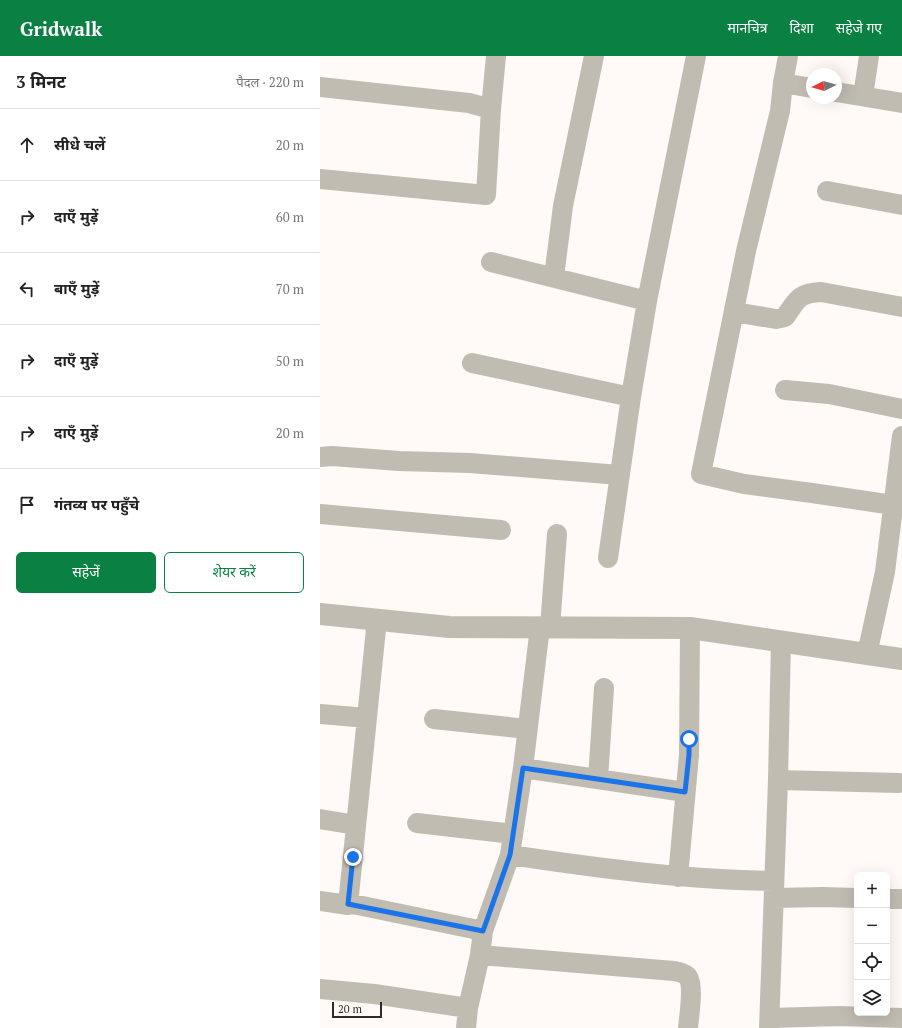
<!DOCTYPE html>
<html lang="hi">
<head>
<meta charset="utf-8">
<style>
  :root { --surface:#fff; --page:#f6f6f6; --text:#222; --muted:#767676; --line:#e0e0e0; --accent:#0b8043 }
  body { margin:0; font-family:"PT Serif","Noto Sans Devanagari",serif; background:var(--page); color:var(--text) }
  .controls { position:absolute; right:12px; bottom:12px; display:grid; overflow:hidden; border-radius:6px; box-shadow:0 4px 16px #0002 }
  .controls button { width:36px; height:36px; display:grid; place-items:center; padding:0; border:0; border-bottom:1px solid var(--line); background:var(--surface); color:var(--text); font:20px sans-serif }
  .compass { position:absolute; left:486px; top:12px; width:36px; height:36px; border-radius:50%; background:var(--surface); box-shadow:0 4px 16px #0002; rotate:264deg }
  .scale { position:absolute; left:12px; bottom:10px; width:50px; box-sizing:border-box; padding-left:4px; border:2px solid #332925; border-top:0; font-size:11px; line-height:14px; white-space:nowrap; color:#332925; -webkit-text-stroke:3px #fff9f7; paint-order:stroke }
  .stop { position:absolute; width:12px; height:12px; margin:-9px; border:3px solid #1a73e8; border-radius:50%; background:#fff }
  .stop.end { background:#1a73e8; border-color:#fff; box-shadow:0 1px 4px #0008 }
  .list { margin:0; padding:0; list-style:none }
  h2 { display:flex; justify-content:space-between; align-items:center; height:52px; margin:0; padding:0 16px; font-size:17px }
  h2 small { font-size:13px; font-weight:400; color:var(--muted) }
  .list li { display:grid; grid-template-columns:26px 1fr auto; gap:12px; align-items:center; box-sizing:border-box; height:72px; padding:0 16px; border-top:1px solid var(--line) }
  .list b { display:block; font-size:15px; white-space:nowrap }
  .list em { font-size:13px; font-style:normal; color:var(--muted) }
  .actions { display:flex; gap:8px; padding:12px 16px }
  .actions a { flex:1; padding:9px 0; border:1px solid var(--accent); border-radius:6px; text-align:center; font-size:14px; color:var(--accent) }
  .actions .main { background:var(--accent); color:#fff }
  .icon { flex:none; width:22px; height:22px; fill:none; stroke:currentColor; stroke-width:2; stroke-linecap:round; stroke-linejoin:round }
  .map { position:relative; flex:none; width:582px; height:972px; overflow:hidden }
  header { display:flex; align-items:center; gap:24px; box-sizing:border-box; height:56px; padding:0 20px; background:var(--accent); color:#fff }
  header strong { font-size:19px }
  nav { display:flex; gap:22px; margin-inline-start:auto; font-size:14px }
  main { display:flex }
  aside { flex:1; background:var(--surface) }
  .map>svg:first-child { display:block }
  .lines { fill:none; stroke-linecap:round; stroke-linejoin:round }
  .minor { stroke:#c0bcb2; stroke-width:20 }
  .tertiary { stroke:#c0bcb2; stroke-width:22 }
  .route { stroke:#1a73e8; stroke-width:5 }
</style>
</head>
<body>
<header>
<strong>Gridwalk</strong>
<nav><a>मानचित्र</a><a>दिशा</a><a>सहेजे गए</a></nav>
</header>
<main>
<aside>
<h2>3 मिनट<small>पैदल · 220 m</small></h2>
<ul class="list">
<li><svg class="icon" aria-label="ahead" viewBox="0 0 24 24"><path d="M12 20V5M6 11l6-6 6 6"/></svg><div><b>सीधे चलें</b></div><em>20 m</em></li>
<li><svg class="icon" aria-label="right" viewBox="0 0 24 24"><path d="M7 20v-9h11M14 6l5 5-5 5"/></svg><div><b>दाएँ मुड़ें</b></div><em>60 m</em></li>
<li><svg class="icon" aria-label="left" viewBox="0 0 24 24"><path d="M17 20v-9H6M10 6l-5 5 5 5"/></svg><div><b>बाएँ मुड़ें</b></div><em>70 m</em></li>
<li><svg class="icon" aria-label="right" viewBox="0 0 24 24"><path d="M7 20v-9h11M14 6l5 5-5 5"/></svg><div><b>दाएँ मुड़ें</b></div><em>50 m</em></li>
<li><svg class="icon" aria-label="right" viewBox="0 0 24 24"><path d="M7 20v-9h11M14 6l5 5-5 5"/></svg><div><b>दाएँ मुड़ें</b></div><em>20 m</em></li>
<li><svg class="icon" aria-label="arrive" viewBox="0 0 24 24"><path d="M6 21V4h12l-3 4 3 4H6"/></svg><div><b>गंतव्य पर पहुँचे</b></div></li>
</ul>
<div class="actions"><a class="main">सहेजें</a><a>शेयर करें</a></div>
</aside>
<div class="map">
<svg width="582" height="972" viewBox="0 0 582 972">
  <rect width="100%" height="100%" fill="#fff9f7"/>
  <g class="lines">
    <path class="minor" d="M468 0 463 27 460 55 426 195 381 418 424 428 492 437 573 449
      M463 27 492 32
      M0 31 149 47 171 53 166 139 0 123
      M516 36 582 47
      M543 40 549 0
      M171 53 176 0
      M507 135 582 149
      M171 206 327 245
      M234 221 243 150 274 0
      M414 256 456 263 465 261C477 244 478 237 501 236L582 251
      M152 307 311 341
      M465 334 509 338 582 353
      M0 401 12 400 79 405 150 407 300 419
      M0 458 181 474
      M288 502 311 341 327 245 376 0
      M230 571 237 478
      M547 598 565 516 582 380
      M0 658 47 662
      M114 663 207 673
      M203 712 365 736
      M278 723 284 632
      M458 724 579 727
      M0 763 36 769
      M97 767 193 778
      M190 799C278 812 365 824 454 825
      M358 821 369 699 370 572
      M454 842 503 841 537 842
      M567 843H582
      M0 845 28 849 57 563
      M28 847 163 875
      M160 899 354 915C359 916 365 917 368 921 374 930 369 961 368 972
      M0 933 54 938 148 952
      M450 962 519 960 582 962
      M146 972 148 952 160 899 163 875 190 799 203 712 220 571
      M449 972 458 724 461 585"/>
    <path class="tertiary" d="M0 558 129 571 370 572 582 603"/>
  </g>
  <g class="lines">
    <path class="route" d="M33 801 28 848 163 875 190 799 203 712 365 736 369 699V683"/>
  </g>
</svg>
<div class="controls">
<button>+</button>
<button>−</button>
<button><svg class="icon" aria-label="locate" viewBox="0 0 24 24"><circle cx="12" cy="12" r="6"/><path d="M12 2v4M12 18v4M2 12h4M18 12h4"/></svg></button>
<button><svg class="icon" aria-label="layers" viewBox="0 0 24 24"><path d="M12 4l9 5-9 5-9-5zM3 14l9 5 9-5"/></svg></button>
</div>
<svg class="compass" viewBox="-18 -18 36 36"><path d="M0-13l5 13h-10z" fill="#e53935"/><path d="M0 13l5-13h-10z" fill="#767676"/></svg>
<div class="scale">20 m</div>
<div class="stop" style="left:369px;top:683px"></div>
<div class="stop end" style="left:33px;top:801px"></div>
</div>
</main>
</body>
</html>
